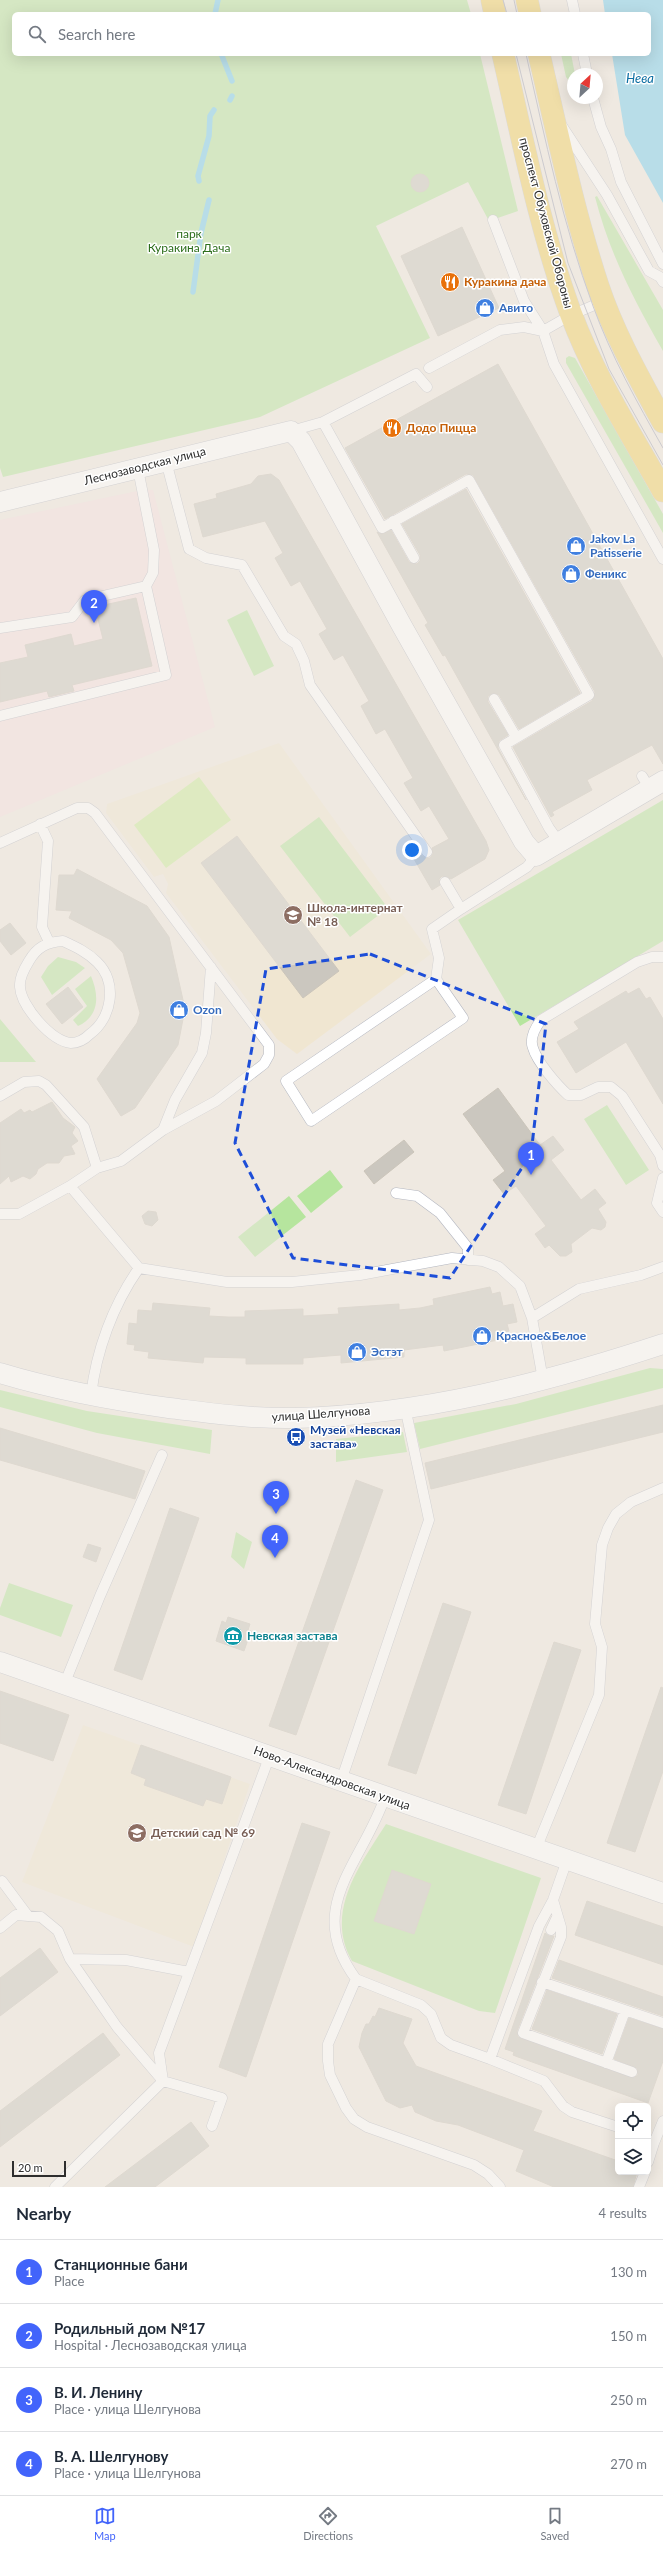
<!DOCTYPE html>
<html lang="en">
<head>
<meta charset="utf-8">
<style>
  :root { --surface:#fff; --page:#f2f2f3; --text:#1f2937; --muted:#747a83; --line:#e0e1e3; --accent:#4264fb }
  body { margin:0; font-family:Lato,sans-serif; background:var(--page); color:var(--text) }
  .controls { position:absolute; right:12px; bottom:12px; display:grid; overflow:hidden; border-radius:6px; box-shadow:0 4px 16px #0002 }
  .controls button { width:36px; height:36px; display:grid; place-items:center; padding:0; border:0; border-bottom:1px solid var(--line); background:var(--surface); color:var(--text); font:20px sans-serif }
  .compass { position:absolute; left:567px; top:68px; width:36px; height:36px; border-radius:50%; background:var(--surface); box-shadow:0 4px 16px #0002; rotate:26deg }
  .scale { position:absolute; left:12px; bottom:10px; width:54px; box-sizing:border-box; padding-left:4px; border:2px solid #2e2e2e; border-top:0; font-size:11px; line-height:14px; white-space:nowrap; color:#2e2e2e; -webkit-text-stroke:3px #fff; paint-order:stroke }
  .you { position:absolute; left:412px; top:850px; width:14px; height:14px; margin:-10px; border:3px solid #fff; border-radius:50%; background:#1a73e8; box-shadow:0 0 0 6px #1a73e833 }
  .badge { display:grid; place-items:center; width:26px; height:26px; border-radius:50%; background:var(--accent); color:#fff; font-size:13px; font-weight:700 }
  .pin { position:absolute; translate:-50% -33px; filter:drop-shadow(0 1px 2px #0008) }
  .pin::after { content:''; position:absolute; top:21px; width:14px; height:12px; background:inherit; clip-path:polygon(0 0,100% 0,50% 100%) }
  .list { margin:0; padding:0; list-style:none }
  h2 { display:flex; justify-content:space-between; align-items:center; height:52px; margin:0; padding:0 16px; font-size:17px }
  h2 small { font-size:13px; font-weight:400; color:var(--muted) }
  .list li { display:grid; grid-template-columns:26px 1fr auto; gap:12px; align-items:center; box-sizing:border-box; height:64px; padding:0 16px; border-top:1px solid var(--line) }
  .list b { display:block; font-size:15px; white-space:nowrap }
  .list p { margin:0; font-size:13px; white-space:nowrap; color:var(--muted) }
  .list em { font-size:13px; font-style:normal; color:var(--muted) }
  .icon { flex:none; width:22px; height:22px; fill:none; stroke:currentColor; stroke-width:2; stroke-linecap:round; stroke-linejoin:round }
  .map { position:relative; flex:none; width:663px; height:2187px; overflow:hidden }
  .search { position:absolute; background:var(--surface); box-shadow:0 4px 16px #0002; left:12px; right:12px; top:12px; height:44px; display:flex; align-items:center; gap:10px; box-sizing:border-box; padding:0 14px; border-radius:6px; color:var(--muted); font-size:15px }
  .sheet { height:308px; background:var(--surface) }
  nav { display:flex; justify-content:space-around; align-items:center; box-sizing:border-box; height:56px; border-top:1px solid var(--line); background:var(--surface); font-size:11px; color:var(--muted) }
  nav a { display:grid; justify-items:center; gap:2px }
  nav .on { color:var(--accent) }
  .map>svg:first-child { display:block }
  .education { fill:#f0e6d1 }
  .medical { fill:#f5dfe0 }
  .green { fill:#b6e59e }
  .pitch { fill:#c9ec9a }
  .water { fill:#75cff0 }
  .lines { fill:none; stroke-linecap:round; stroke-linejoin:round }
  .stream { stroke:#75cff0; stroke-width:5.5 }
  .building { fill:#cbc7bf; stroke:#cbc5ba }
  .lane-casing { stroke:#b4b7c1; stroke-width:11 }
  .street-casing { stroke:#b4b7c1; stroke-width:21 }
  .primary-casing { stroke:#c9c9c9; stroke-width:23 }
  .lane { stroke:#fff; stroke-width:10 }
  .street { stroke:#fff; stroke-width:20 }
  .primary { stroke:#f2d163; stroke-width:22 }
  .tram { stroke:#a3a6b8; stroke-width:1 }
  .marked { fill:none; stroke:#1d4ed8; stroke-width:3; stroke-dasharray:8 5; stroke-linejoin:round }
  .labels { text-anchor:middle; stroke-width:3; stroke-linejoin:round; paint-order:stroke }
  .street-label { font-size:12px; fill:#2e2e2e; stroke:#fff }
  .park-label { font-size:12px; fill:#2c6e1b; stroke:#fff }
  .food-label { font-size:12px; font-weight:bold; fill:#c56008; stroke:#fff; text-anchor:start }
  .shop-label { font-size:12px; font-weight:bold; fill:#366cbe; stroke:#fff; text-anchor:start }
  .education-label { font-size:12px; font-weight:bold; fill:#785e54; stroke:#fff; text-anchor:start }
  .transit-label { font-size:12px; font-weight:bold; fill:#164399; stroke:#fff; text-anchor:start }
  .culture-label { font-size:12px; font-weight:bold; fill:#0d838f; stroke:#fff; text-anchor:start }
  .water-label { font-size:13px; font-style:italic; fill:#0d6fa3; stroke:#fff }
</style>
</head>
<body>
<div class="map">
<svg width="663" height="2187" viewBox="0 0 663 2187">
  <rect width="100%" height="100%" fill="#efe9e1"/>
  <path class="education" d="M279 743 431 954 297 1054 277 1039 166 893 168 884 163 874 154 877 106 813 107 804Z
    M83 1725 250 1784 194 1947 22 1882Z"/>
  <path class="medical" d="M142 490H153L215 727 0 817V520Z"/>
  <path class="green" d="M0 0H467L471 14H14V54H480L518 211 489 221 468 182 376 226 430 338 260 417 3 477 0 468Z
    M561 54H571L575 74H573V86L566 77Z
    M597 196 663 310V351C634 300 610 255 595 197Z
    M569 356 575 358 663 514V533L566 363V358Z
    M247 610 274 666 254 676 227 620Z
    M663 800V941L520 1026 458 920Z
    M319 817 388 908 350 937 280 846Z
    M58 957 76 962 85 968 52 995 41 977 48 966Z
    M91 976C99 995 100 1016 78 1026L73 1020 87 1006 75 989Z
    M0 1019 36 1062H0Z
    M607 1105 649 1170 626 1185 584 1119Z
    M330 1170 343 1187 311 1213 297 1196Z
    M289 1196 306 1217 255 1257 238 1237Z
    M650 1368 663 1369V1388L420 1449 414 1423 516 1404Z
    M0 1390 87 1411 212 1430 210 1454 97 1433 0 1407Z
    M403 1432 407 1452 336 1462V1439Z
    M236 1532 252 1542 244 1569 231 1557Z
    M9 1583 73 1605 61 1637 0 1615V1608Z
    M386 1824 541 1878 495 2013 479 2011 352 1961C324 1912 360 1865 386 1824Z"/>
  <path class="pitch" d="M199 777 231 820 166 868 134 825Z"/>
  <path class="water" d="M603 0H663V203L625 135 612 54H649V14H605Z"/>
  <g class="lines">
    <path class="stream" d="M215 14 218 0
      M222 56 232 81
      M230 100 232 96
      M199 181 198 176 209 136 210 116 214 110
      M193 292 201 233 209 200"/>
  </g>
  <path class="building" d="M411 183a9 9 0 1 1 18 0a9 9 0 1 1-18 0Z
    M462 227 499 308 438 336 401 256Z
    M498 364 663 659V764L652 745 587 780 592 790 552 812 554 815 551 817 513 747 592 701 595 692 473 475 466 474 385 519 345 448Z
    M271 474 279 480 486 841 489 850 485 859 451 879 442 876 439 879 440 885 432 890 414 859 421 855 425 858H430L433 854 432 848 449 839 429 806 421 811 404 783 413 778 385 729 376 734 361 706 369 701 343 655 334 660 319 634 327 629 300 581 291 586 275 558 283 553 265 521 203 537 194 504 217 498 216 494 251 484 258 476Z
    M466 489 580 693 519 729 499 695 494 693 488 696V702L508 735 499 741 498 748 526 800 445 655 443 656 425 625 428 623 377 532 382 534 391 530 409 562 417 564 420 561V555L402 524Z
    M136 598 152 666 72 685 74 691 49 697 47 691 0 702V663L28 657 25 645 71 634 74 646 103 639 95 607Z
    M237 836 339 971 303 998 201 863Z
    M77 869 147 906 169 937 185 1009 178 1045 135 1108 121 1116 97 1079 137 1023 140 1013 123 953 111 940 69 918 72 911 56 910 59 875H74Z
    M10 923 26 943 11 955 0 941V930Z
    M68 987 83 1007 62 1024 46 1004Z
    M639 988 646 999 650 997 663 1019V1104L626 1042 576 1073 557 1042 579 1029 574 1022 626 991 628 994Z
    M498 1088 540 1145 553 1136 564 1150 551 1160 581 1200 595 1189 606 1203 598 1209 606 1222 605 1227 601 1230 592 1228 571 1244 572 1252 566 1256H560L549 1245 545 1248 535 1234 546 1226 516 1186 504 1194 493 1180 505 1171 463 1114Z
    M52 1102 63 1118 75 1127 72 1133 78 1141 71 1146 75 1154 64 1156 59 1163H47L38 1169 36 1174 30 1179 23 1176 11 1182 9 1176 0 1184V1123L21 1109 24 1113 30 1110 32 1112Z
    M404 1140 414 1152 374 1184 364 1171Z
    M148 1211 156 1212 158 1220 152 1226 145 1224 142 1216Z
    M490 1287 492 1294 500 1292 503 1306 513 1304 517 1322 507 1324 509 1331 497 1334 498 1340 444 1351 443 1345 404 1350V1357L341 1363V1355L303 1358V1364H246V1358L204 1357 203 1363 148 1358 149 1352 134 1350 135 1345 127 1344 129 1323 137 1324 138 1310 152 1311 153 1303 210 1308 209 1316 228 1317H245V1311L303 1309V1316L339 1314 338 1308 399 1304V1310L420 1308 434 1305 433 1299Z
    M663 1405V1432L431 1489 425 1463Z
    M0 1428 145 1471 135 1499 0 1460Z
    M356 1480 383 1490 296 1735 269 1726Z
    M170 1508 199 1518 142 1680 114 1670Z
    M88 1544 101 1548 96 1562 83 1557Z
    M443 1603 471 1612 416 1774 388 1765Z
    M228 1617 250 1624 248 1630 251 1631 244 1651 216 1641 222 1621 226 1623Z
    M554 1642 581 1650 526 1814 498 1805Z
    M661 1687 663 1688V1771L635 1852 607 1843Z
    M0 1691 69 1715 53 1761 0 1743Z
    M141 1745 231 1777 222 1804 206 1799 203 1806 144 1785 146 1779 131 1773Z
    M302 1823 330 1832 246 2077 219 2067Z
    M392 1870 431 1884 414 1934 374 1921Z
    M587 1901 663 1927V1965L575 1935Z
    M545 1933 549 1936H554L517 2031 518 2037 633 2078 638 2075 637 2068 614 2059 629 2018 663 2029V2061L648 2103 518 2057 513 2055 514 2052 505 2049Z
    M40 1948 58 1972 0 2016V1978Z
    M559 1960 663 1997V2016L552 1978Z
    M547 1990 617 2014 602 2054 532 2029Z
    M379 2008 412 2019 403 2043 416 2066 542 2111 533 2131 618 2161V2172H637L633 2187H554L516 2171 524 2150 458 2125 436 2121 415 2112 412 2105 400 2108 386 2101 359 2047 362 2033 366 2024H369L373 2016 375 2017Z
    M103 2033 120 2055 0 2147V2111Z
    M191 2122 209 2146 155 2187H105Z"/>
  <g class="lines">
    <g class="lane-casing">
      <path id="lane" d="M572 0 575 14
        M583 54 587 74
        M593 98 601 127 611 149 621 182 663 264
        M562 126 607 195 649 271 660 277 663 282
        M493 220 524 301 543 331 554 364 663 559
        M429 368 500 330 524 327 543 331 571 315 604 301
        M323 422 382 528 469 480 589 695 504 745 549 828 559 842
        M291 431 323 422 416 374 427 387
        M166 461 189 549 206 558 242 565 284 636 296 644 304 661 310 685 427 852
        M138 469 154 550 153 573 146 586
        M393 521 414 558
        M0 628 72 617 85 600 146 586 166 675 0 716
        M494 699 516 737
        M642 776 650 789
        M40 824 48 841 42 927 49 942
        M0 843 77 808H88L95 813 269 1045V1055L264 1064 216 1101 163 1130 121 1161 97 1168
        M445 882 461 909 527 867 536 856
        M63 941C76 947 87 952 97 962 118 982 112 1018 90 1034 85 1039 79 1043 71 1043 51 1041 21 1006 20 987 19 978 24 969 29 961 37 947 47 942 63 941Z
        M663 957H652L637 962 541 1020C535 1028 529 1038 533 1048 537 1062 557 1085 568 1095H581L598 1087H611L622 1096 660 1155 663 1166
        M436 979 286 1081 311 1121 463 1018 436 979 439 958 432 929 461 909
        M0 1096 24 1082 39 1081 46 1085 84 1127 97 1168 70 1186
        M163 1130 175 1100 202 1053 206 1033 211 967
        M663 1178 657 1203 663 1212
        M396 1193 417 1196 440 1213 468 1248V1260
        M0 1214H19L70 1186 139 1268C113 1305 96 1351 91 1396
        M139 1268 227 1282H292L360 1275 452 1258 483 1261 499 1267 520 1286 532 1318 543 1380
        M532 1318 579 1289 641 1275 663 1267
        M64 1685 100 1596 162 1455
        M341 1781 429 1520 405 1407
        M385 1797C362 1864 303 1908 356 1979L328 2044V2061L330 2075 346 2108 354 2119 367 2127 474 2165 488 2174 500 2187
        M536 1849 599 1695 602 1647 595 1624 602 1545 608 1528 616 1514 631 1502 663 1488
        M2 1881 28 1916
        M553 1900 561 1927V1937L523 2033 632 2072
        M0 1928 16 1915 41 1917 58 1931 70 1959 97 1998 117 2027 163 2081 222 2098 212 2126
        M551 1930 557 1917
        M70 1959 126 1960 189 1972
        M356 1979 421 2005 431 2014 441 2038 451 2045 490 2059 539 1926 553 1900 567 1860
        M542 1982 663 2023
        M490 2059 544 2081 563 2106 572 2112 618 2127
        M606 2063 625 2011
        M648 2140 654 2143 663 2121
        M648 2162 654 2143
        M55 2187 163 2081 159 2053 270 1755
        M639 2187 645 2172"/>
    </g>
    <g class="street-casing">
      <path id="street" d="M0 502 291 431 301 441 402 626 524 842 536 856 663 781
        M0 1373C56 1390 112 1400 169 1408 211 1413 252 1419 295 1418 420 1415 545 1383 663 1344
        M0 1662 663 1893"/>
    </g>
    <g class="primary-casing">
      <path id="primary" d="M492 0 495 14
        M527 0 530 14
        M503 54C523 141 540 230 571 314 594 376 631 434 663 491
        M539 54C557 131 573 210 598 286 614 334 639 378 663 422"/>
    </g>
    <use href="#lane" class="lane"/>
    <use href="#street" class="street"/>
    <use href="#primary" class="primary"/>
    <path class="tram" d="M503 0 507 14
      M514 0 517 14
      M516 54 568 263 609 369 663 465
      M526 54C545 139 563 225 593 306 611 356 637 402 663 448"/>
  </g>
  <path d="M0 0H663V2187H0ZM370 954 546 1024 531 1154 450 1278 293 1258 235 1143 266 969Z" fill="#efe9e1" fill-opacity=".55" fill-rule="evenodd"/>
  <path class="marked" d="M370 954 546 1024 531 1154 450 1278 293 1258 235 1143 266 969Z"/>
  <defs>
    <g id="restaurant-disc" transform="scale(1)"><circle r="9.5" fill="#e8710a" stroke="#fff"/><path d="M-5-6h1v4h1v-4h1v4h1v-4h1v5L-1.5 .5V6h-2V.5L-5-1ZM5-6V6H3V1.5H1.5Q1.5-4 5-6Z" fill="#fff"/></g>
    <g id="shop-disc" transform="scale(1)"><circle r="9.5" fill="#3f7fe0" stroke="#fff"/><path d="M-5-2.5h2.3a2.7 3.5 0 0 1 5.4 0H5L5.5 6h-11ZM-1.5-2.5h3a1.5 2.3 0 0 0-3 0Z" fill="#fff"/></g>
    <g id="school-disc" transform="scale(1)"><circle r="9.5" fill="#8d6e63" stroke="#fff"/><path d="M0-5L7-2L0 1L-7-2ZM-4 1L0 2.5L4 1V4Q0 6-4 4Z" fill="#fff"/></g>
    <g id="bus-disc" transform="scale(1)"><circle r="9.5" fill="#1a4fb4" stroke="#fff"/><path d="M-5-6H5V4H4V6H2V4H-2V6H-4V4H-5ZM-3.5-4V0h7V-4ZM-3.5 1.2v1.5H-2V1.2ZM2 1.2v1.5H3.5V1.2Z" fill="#fff"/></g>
    <g id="museum-disc" transform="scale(1)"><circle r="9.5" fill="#0f9aa8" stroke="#fff"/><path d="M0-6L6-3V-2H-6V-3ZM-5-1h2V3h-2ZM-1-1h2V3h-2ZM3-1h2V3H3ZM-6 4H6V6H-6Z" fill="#fff"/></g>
  </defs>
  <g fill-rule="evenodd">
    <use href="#restaurant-disc" x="450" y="282"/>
    <use href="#shop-disc" x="485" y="308"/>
    <use href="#restaurant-disc" x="392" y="428"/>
    <use href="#shop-disc" x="576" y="546"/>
    <use href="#shop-disc" x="571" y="574"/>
    <use href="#school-disc" x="293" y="915"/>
    <use href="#shop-disc" x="179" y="1010"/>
    <use href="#shop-disc" x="482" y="1336"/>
    <use href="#shop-disc" x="357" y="1352"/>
    <use href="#bus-disc" x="296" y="1437"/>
    <use href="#museum-disc" x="233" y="1636"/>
    <use href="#school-disc" x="137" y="1833"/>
  </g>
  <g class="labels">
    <g class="street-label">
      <text transform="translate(546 223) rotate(75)" y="4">проспект Обуховской Обороны</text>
      <text transform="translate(145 466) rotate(-14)" y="4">Леснозаводская улица</text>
      <text transform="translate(321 1414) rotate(-4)" y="4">улица Шелгунова</text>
      <text transform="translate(332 1778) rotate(20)" y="4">Ново-Александровская улица</text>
    </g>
    <g class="park-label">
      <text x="189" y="238">парк<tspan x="189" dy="14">Куракина Дача</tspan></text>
    </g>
    <g class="food-label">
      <text x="464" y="286">Куракина дача</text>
      <text x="406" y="432">Додо Пицца</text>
    </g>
    <g class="shop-label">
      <text x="499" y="312">Авито</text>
      <text x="590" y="543">Jakov La<tspan x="590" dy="14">Patisserie</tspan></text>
      <text x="585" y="578">Феникс</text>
      <text x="193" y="1014">Ozon</text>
      <text x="496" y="1340">Красное&amp;Белое</text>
      <text x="371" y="1356">Эстэт</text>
    </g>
    <g class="education-label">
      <text x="307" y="912">Школа-интернат<tspan x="307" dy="14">№ 18</tspan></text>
      <text x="151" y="1837">Детский сад № 69</text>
    </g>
    <g class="transit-label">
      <text x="310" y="1434">Музей «Невская<tspan x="310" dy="14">застава»</tspan></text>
    </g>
    <g class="culture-label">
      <text x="247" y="1640">Невская застава</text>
    </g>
    <g class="water-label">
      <text x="640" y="83">Нева</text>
    </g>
  </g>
</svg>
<div class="controls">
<button><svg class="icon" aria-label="locate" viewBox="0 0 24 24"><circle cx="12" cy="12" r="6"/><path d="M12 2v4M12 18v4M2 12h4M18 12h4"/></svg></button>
<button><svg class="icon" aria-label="layers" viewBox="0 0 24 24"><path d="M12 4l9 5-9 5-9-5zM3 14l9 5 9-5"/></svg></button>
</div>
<svg class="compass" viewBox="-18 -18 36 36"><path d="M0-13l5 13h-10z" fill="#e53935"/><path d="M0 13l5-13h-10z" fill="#747a83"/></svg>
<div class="scale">20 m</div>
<div class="you"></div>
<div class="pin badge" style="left:531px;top:1175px">1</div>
<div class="pin badge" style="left:94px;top:623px">2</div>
<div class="pin badge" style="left:276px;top:1514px">3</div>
<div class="pin badge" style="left:275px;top:1558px">4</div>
<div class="search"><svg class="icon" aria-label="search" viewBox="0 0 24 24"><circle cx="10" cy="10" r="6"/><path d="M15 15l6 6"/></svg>Search here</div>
</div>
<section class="sheet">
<h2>Nearby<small>4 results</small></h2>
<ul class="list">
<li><span class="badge">1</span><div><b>Станционные бани</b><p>Place</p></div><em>130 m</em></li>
<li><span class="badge">2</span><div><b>Родильный дом №17</b><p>Hospital · Леснозаводская улица</p></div><em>150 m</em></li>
<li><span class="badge">3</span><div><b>В. И. Ленину</b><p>Place · улица Шелгунова</p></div><em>250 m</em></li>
<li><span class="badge">4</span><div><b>В. А. Шелгунову</b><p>Place · улица Шелгунова</p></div><em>270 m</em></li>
</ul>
</section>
<nav>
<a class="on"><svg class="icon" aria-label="map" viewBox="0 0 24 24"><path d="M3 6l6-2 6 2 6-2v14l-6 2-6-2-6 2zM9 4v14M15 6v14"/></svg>Map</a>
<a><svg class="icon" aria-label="directions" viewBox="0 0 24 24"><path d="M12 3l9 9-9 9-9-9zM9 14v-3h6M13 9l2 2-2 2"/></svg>Directions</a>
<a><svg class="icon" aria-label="saved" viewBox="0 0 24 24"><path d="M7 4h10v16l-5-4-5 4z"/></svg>Saved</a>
</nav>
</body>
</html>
